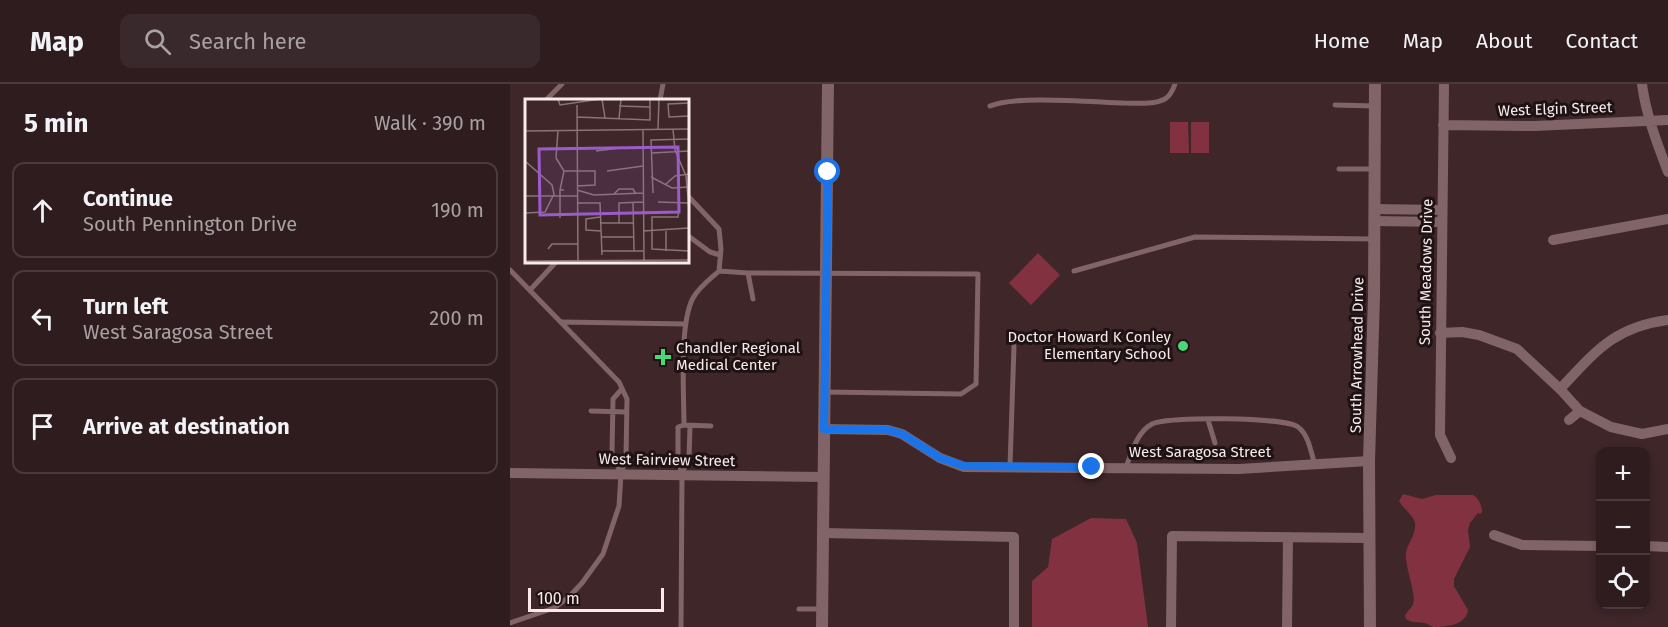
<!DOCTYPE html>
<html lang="en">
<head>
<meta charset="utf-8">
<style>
  :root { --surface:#2e1c1f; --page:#3a292c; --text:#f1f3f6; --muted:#a7a1a4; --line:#493a3d }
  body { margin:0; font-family:"Fira Sans",sans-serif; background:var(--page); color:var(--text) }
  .controls { position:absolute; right:18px; bottom:18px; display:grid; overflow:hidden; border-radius:12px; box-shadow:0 3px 9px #0003 }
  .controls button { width:54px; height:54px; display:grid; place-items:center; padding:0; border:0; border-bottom:2px solid var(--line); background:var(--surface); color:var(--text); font:30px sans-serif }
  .scale { position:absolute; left:18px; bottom:15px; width:136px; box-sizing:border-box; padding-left:6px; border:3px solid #fbeaec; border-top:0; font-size:16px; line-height:21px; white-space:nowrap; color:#fbeaec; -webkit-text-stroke:4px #1e1314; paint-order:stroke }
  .stop { position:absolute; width:18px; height:18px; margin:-14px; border:4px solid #1a73e8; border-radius:50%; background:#fff }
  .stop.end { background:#1a73e8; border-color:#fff; box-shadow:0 2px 6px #0008 }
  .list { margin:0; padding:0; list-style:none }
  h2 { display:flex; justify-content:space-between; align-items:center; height:78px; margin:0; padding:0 24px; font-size:26px }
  h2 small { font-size:20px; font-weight:400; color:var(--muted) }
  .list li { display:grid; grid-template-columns:39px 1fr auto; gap:18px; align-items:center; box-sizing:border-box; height:96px; margin:0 12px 12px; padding:0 12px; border:2px solid var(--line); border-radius:12px }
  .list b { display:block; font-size:22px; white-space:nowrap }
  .list p { margin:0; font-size:20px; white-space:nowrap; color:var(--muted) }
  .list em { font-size:20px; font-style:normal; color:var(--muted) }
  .icon { flex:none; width:33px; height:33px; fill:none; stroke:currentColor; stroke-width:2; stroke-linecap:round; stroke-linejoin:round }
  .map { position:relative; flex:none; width:1158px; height:543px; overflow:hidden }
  header { display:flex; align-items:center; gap:36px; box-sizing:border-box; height:84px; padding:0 30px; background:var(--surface); border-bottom:2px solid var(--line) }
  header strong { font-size:28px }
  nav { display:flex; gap:33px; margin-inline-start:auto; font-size:21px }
  .search { width:420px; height:54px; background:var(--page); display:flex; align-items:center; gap:15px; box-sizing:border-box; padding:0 21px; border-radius:12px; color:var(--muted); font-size:22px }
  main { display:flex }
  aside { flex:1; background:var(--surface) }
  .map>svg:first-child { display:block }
  .green { fill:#823140 }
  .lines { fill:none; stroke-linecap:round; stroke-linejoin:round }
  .service { stroke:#816467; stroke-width:5 }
  .minor { stroke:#816467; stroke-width:10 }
  .tertiary { stroke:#816467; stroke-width:12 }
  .route { stroke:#1a73e8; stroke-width:8 }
  .poi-dot { fill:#4ad778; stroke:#1e1314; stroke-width:2 }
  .labels { text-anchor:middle; stroke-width:6; stroke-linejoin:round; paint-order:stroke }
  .street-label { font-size:15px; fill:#fbeaec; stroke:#1e1314 }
  .poi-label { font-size:15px; fill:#fbeaec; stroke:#1e1314; text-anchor:end }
  .inset-road { fill:none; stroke:#8a7477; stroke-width:1.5 }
  .view { fill:#9b5cca; fill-opacity:0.15; stroke:#9b5cca; stroke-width:3 }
  .inset-edge { fill:none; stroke:#fbeaec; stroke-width:3 }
</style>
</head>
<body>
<header>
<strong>Map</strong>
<div class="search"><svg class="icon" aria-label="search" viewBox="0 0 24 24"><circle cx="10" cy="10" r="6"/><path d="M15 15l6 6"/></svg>Search here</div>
<nav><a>Home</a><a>Map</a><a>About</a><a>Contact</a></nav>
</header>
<main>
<aside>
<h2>5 min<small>Walk · 390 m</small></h2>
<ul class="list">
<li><svg class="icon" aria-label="ahead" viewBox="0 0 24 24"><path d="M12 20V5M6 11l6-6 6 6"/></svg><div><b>Continue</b><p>South Pennington Drive</p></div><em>190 m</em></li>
<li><svg class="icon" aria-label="left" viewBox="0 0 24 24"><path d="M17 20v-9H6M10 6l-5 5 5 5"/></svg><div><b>Turn left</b><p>West Saragosa Street</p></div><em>200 m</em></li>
<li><svg class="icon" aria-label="arrive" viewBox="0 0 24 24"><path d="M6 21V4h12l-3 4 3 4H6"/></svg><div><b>Arrive at destination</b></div></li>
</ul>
</aside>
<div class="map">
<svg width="1158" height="543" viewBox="0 0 1158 543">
  <rect width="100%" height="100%" fill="#3e2629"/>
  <path class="green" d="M660 38H678L679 69H660Z
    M681 38H699V69H681Z
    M528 169 550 191 521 221 499 199Z
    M893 410 912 415 926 411H963C969 414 972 422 972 428L970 430 968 429 960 439 958 446 960 463 944 495V502L958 526C956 541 937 543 923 543 920 542 918 540 915 539 907 538 902 539 896 535L895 532C897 527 902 524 903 520 907 510 894 482 896 468 898 459 906 450 905 440 905 432 893 425 889 417Z
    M581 434 616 435 627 459 638 543H522V497L538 483 542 455Z"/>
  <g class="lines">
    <path class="service" d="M36 16 52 0
      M150 16 153 0
      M825 21 865 22
      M480 22C506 11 582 18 614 19 626 19 644 21 655 15 660 12 663 6 665 0
      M829 85H864
      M177 111 209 145 211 165 209 187 238 189 468 190 466 300 451 310 315 308
      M177 151 200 168 210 171
      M0 186 109 298 117 315 116 373 111 390 109 422 93 470 72 499 59 513 44 524 0 539
      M564 187 685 153 863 155
      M238 189 243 215
      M20 206 47 177
      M52 238 176 240
      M81 327 117 328
      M698 336 705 359
      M174 341C174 309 169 240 183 214 189 203 200 195 209 187
      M500 382 504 262
      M616 383C622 368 627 348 642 340 655 332 777 333 788 343 799 351 801 369 805 381
      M172 389 179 374 180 342
      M111 390 102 369 103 315 111 306
      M289 525H311
      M171 543 172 391 168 374V343L174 341 201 342"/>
    <path class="minor" d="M934 0 930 351 941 374
      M1132 0C1136 31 1147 59 1158 88
      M933 41 1024 42 1158 36
      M864 125 932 126
      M864 137 932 138
      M1043 156 1158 135
      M930 249 952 248 969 251 1007 265 1050 305 1070 327 1101 343 1132 350 1158 345
      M1050 305C1086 267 1104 243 1158 236
      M1059 336 1070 327
      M314 345 378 346 392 350 430 374 454 383 729 385 859 377
      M0 389 314 393
      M313 449 504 453V543
      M984 451 1012 461 1090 462
      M1136 462 1158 463
      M661 543 662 452 860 454
      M777 543 778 453"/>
    <path class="tertiary" d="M312 543 318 0
      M860 543 859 377 864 213 865 0"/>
  </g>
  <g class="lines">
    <path class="route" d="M318 88 314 345 378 346 392 350 430 374 454 382 582 383"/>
  </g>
  <g class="poi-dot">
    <circle cx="673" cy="262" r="6"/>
    <path d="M150 264h6v6h6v6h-6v6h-6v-6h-6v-6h6z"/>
  </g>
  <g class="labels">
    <g class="street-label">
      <text transform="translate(1045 25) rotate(-2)" y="5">West Elgin Street</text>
      <text transform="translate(916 188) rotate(-89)" y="5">South Meadows Drive</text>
      <text transform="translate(847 271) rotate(-89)" y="5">South Arrowhead Drive</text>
      <text x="690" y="373">West Saragosa Street</text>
      <text transform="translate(157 376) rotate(1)" y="5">West Fairview Street</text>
    </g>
    <g class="poi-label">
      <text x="661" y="258">Doctor Howard K Conley<tspan x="661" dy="17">Elementary School</tspan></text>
      <text x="166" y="269" text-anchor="start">Chandler Regional<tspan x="166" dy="17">Medical Center</tspan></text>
    </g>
  </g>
  <g transform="translate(15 15)">
    <rect width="164" height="164" fill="#3e2629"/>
    <path class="inset-road" d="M33 0 35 6 75 0M77 0 80 19M164 4 143 5 144 18 164 17M52 6 53 162M94 7 125 8M52 18 125 21V0M94 20 96 0M118 30 119 162M133 30 134 0M148 30 150 51 161 77 164 111M0 32 164 30M71 52 94 49M126 54 164 52M31 59 39 72H70V86L52 87M31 59 33 31M0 62 27 86 29 95 20 113 0 114M82 72 118 67M126 78 147 89 164 88M141 85 150 77 164 75M35 91 39 72M52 91 69 96 118 94M128 94 126 41 164 40M89 95 94 90H108L111 95M0 97H52M108 103 109 152M133 103 163 104M52 104H75L77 156M154 104 153 118H127V150L164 152M75 118 61 120V131L76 132M35 119V91H39M76 124H108M94 124V104L118 103M118 132 164 129M141 132V152M76 138H108M23 150 27 145H53M76 152H119M0 162 164 161"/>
    <path class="view" d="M153 48 154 113 15 116 14 50Z"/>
    <rect width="164" height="164" class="inset-edge"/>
  </g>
</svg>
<div class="controls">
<button>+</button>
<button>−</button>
<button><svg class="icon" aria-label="locate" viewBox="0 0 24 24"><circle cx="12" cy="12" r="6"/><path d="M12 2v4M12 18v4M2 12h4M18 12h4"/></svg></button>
</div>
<div class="scale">100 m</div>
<div class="stop" style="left:318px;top:88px"></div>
<div class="stop end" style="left:582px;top:383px"></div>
</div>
</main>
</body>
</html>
